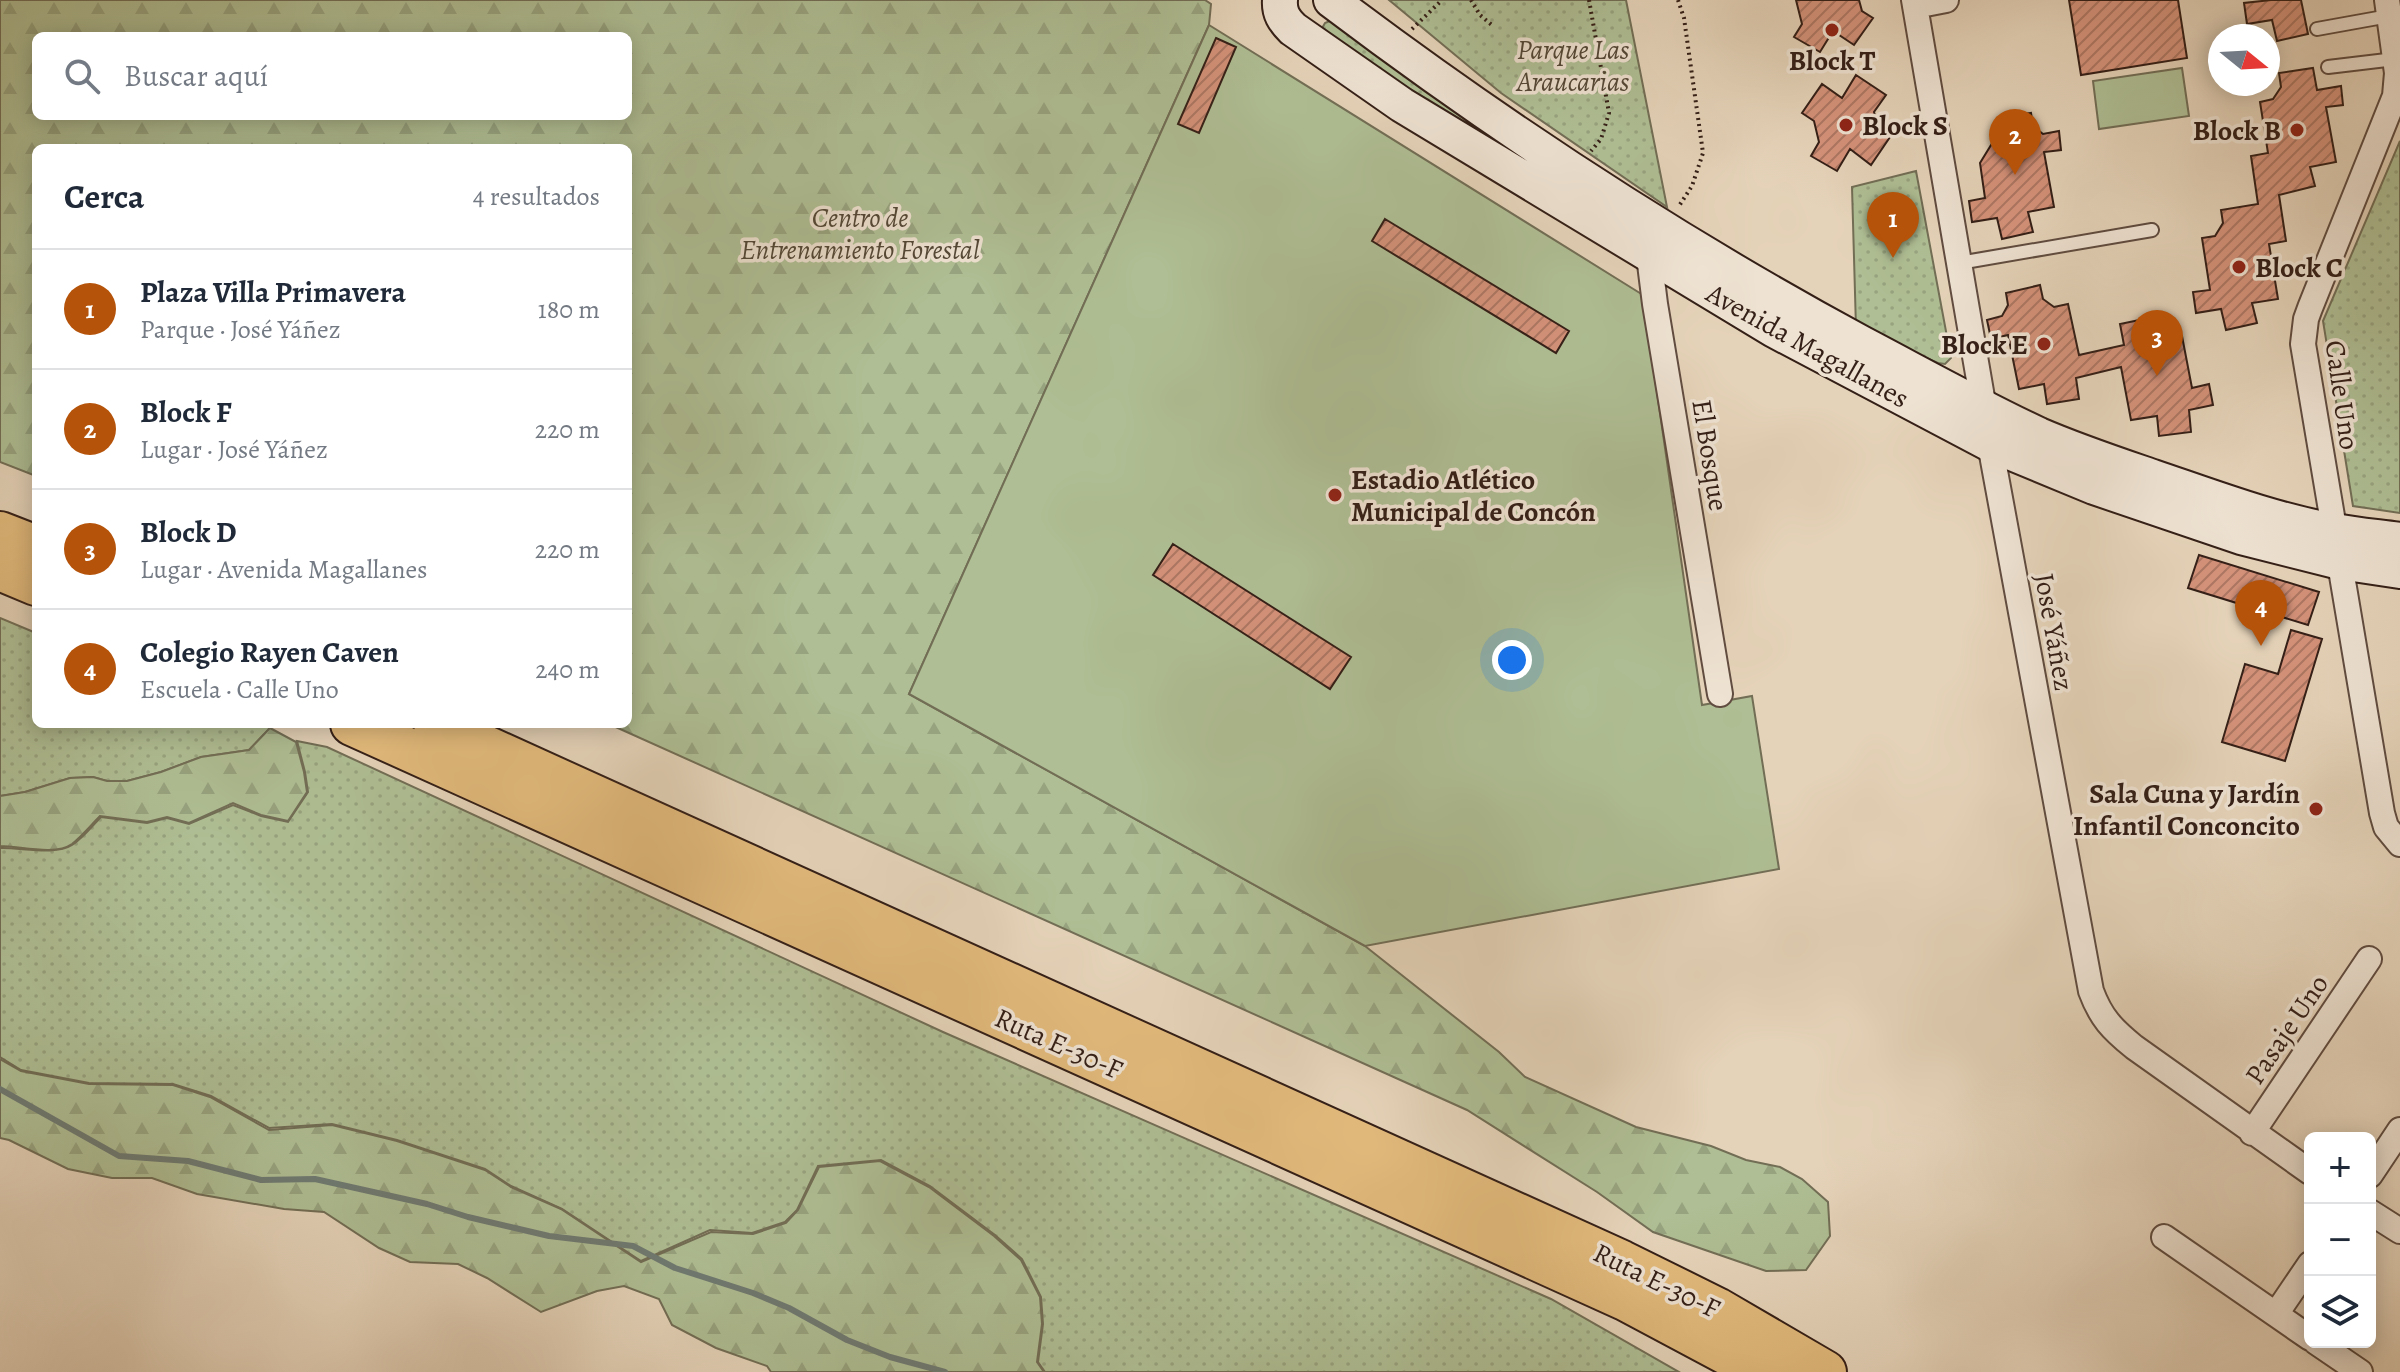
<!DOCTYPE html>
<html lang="es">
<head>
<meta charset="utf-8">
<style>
  :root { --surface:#fff; --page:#f2f2f3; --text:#1f2937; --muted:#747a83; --line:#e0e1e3; --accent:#b45309 }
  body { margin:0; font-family:Alegreya,serif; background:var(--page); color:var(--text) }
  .controls { position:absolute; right:24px; bottom:24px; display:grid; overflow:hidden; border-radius:12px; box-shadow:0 4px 20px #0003 }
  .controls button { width:72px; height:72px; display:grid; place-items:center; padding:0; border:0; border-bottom:2px solid var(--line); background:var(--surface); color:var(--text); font:40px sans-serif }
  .compass { position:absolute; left:2208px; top:24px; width:72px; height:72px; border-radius:50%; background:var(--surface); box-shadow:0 4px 20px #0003; rotate:108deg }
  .you { position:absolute; left:1512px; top:660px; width:28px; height:28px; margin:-20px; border:6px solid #fff; border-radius:50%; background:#1a73e8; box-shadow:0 0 0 12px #1a73e833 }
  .badge { display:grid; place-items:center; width:52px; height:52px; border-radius:50%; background:var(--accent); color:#fff; font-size:26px; font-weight:700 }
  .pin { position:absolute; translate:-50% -66px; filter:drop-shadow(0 2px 4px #0008) }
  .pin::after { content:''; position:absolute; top:42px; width:28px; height:24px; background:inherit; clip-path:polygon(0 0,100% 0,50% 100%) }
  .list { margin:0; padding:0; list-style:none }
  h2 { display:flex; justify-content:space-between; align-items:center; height:104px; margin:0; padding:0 32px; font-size:34px }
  h2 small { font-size:26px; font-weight:400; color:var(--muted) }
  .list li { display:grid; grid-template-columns:52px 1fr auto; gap:24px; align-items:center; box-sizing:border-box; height:120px; padding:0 32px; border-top:2px solid var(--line) }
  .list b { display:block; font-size:30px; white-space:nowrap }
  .list p { margin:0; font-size:26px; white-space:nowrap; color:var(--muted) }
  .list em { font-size:26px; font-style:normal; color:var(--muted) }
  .icon { flex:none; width:44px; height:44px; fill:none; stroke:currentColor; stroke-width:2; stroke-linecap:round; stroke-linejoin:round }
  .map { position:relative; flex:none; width:2400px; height:1372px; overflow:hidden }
  .search { position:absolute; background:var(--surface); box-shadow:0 4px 20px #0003; left:32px; top:32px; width:600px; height:88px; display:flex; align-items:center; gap:20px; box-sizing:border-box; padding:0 28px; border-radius:12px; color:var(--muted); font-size:30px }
  .panel { position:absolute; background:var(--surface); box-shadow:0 4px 20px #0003; left:32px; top:144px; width:600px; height:584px; border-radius:12px }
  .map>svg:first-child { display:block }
  .green { fill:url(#green-dots); stroke:#726e56; stroke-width:2 }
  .forest { fill:url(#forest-firs); stroke:#726e56; stroke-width:2; fill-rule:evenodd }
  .pitch { fill:#afbe94; stroke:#726e56; stroke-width:2 }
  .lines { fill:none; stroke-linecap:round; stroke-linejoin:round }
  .stream { stroke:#6f7b73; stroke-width:6 }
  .building { fill:url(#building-hatch); stroke:#341f17; stroke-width:2 }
  .lane-casing { stroke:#604c40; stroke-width:16 }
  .street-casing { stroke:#604c40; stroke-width:28 }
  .secondary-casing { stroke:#341f17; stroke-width:38 }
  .highway-casing { stroke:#341f17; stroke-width:46 }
  .path { stroke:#341f17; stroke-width:4; stroke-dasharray:2 4; stroke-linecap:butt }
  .lane { stroke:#eee2d2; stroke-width:12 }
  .street { stroke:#eee2d2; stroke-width:24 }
  .secondary { stroke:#eee2d2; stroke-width:34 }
  .highway { stroke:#e2ba7c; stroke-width:42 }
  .poi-dot { fill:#8f2418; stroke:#eee2d2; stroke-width:3 }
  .labels { text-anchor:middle; stroke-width:7; stroke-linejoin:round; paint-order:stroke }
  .park-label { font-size:28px; font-style:italic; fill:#534736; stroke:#eee2d2 }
  .poi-label { font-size:28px; font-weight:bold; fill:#341f17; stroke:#eee2d2; text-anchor:start }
  .street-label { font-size:28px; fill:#341f17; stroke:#eee2d2 }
</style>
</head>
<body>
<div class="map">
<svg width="2400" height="1372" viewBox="0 0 2400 1372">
  <defs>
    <pattern id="green-dots" width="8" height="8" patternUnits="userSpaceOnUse" patternTransform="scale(2)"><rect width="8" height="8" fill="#afbe94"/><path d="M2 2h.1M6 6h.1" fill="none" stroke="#97a37f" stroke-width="1.8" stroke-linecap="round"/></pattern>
    <pattern id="forest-firs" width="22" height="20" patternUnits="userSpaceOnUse" patternTransform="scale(2)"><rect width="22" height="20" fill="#afbe94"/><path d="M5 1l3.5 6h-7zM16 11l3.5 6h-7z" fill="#97a37f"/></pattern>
    <pattern id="building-hatch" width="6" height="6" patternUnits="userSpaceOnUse" patternTransform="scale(2)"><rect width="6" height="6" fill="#d4927a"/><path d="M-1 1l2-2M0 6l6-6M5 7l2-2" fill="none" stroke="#ad7763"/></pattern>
  </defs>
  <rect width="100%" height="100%" fill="#e5d3b9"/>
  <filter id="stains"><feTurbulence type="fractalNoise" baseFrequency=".0025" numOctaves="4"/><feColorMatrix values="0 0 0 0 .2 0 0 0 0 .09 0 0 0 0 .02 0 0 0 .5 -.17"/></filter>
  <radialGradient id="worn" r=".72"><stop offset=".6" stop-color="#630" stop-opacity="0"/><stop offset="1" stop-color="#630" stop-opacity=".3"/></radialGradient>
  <path class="green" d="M1389 0H1626L1667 207 1501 93Z
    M1332 20 1639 224 1412 100 1321 30 1325 23Z
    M2400 141V513L2353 506 2323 321Z
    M1916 171 1951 358 1945 364 1938 363 1856 328 1852 187Z
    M0 618 36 633V724H261L270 728 249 750 201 757 161 772 127 781H107L93 777 70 778 25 792 0 796Z
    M297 741 327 747 943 1032 1551 1299 1679 1372H1045L1038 1362 1043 1324 1041 1297 1022 1259 995 1235 930 1186 881 1160 818 1166 797 1210 785 1222 752 1233 710 1230 641 1261 562 1209 511 1186 485 1169 397 1140 332 1124 269 1128 211 1096 173 1084 89 1083 21 1070 0 1057V848C20 847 55 856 72 845 83 838 92 826 101 817L147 823 167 818 189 824 233 805 261 816 288 822 308 792 305 772Z"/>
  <path class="forest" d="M0 0H1205L1211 4 1209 25 909 694 1365 946 1499 1052 1525 1077 1636 1127 1711 1146 1746 1160 1780 1167 1802 1179 1828 1202 1830 1236 1806 1270 1766 1271 1653 1232 1597 1192 1467 1110 609 724H628V148H36V476L0 462ZM36 36H628V116H36Z
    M270 728 296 742 304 772 307 792 288 821 261 815 233 803 189 823 167 817 147 822 100 816C91 825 82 836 72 844 55 856 20 846 0 846V796L25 792 70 778 93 777 107 781H127L161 772 201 757 249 750Z
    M0 1059 21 1071 89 1084 173 1085 210 1097 269 1130 332 1125 397 1141 485 1170 511 1187 561 1209 641 1262 711 1232 753 1234 786 1223 798 1210 819 1167 880 1161 929 1187 994 1236 1021 1260 1040 1297 1042 1324 1037 1362 1044 1372H771L767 1366 716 1348 672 1325 659 1299 624 1286 597 1291 541 1312 487 1278 458 1264 410 1262 379 1248 324 1212 284 1209 197 1194 152 1178H112L68 1169 9 1140 0 1138Z"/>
  <path class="pitch" d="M1209 25 1643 295 1702 705 1752 696 1779 869 1365 946 909 694Z
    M2182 68 2189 116 2099 129 2093 81Z"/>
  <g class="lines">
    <path class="stream" d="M0 1089 119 1156 188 1161 261 1180 315 1179 427 1204 468 1217 549 1236 633 1246 675 1268 753 1293 789 1308 847 1340 890 1357 945 1372"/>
  </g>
  <path class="building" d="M1796 0H1859L1862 11 1873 18 1854 45 1833 31 1820 52 1794 37 1802 24Z
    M2069 0H2178L2187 58 2081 75Z
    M2271 0H2301L2308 34 2277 41 2272 20 2247 24 2244 3Z
    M1216 38 1236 47 1199 133 1178 124Z
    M2313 68 2317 90 2341 86 2343 105 2326 107 2336 162 2310 167 2315 186 2279 195 2286 241 2269 244 2278 299 2252 303 2257 323 2226 330 2221 309 2196 313 2193 292 2210 290 2202 238 2215 236 2223 223 2221 210 2258 204 2251 156 2268 153 2260 102 2273 99 2281 87 2279 73Z
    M1856 75 1886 95 1874 112 1879 130 1890 137 1871 165 1850 149 1837 171 1811 156 1819 142 1814 121 1802 113 1822 84 1842 98Z
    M2031 113 2033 126 2043 134 2059 131 2061 150 2044 152 2054 207 2028 212 2033 232 2002 239 1997 218 1972 222 1969 201 1985 198 1980 163 1999 132 1997 118Z
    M1385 219 1569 331 1556 353 1372 241Z
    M2040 285 2043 299 2054 307 2068 304 2079 355 2124 345 2120 324 2154 317 2156 330 2168 340 2182 336 2192 388 2209 384 2213 405 2189 410 2191 432 2159 436 2157 416 2131 420 2121 367 2076 378 2079 399 2047 404 2044 384 2019 389 2008 335 1991 339 1987 320 2002 316 2008 305 2006 293Z
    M1173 544 1351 657 1330 689 1153 575Z
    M2199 555 2319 592 2308 625 2188 588Z
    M2291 630 2322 639 2285 761 2222 742 2245 664 2278 674Z"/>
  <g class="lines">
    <g class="lane-casing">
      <path id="lane" d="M2317 29 2389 16
        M2328 67 2395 59
        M1959 263 2152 230"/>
    </g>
    <g class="street-casing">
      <path id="street" d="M1914 0 1990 444 2091 991C2101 1018 2112 1029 2134 1047L2310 1172
        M2387 0 2397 73 2395 96 2310 308 2306 319 2303 344 2382 813 2386 827 2400 844
        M1915 6 1946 0
        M1654 247 1649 256 1655 304 1720 694
        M2252 1133 2369 959
        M2370 1175 2400 1130
        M2370 1212 2400 1231
        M2164 1237 2310 1338
        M2276 1314 2310 1264
        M2316 1342 2360 1372"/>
    </g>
    <g class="secondary-casing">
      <path id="secondary" d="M1280 0C1279 13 1284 20 1293 29L1402 105 1774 330 1990 444 2094 487 2241 537 2340 562 2400 571
        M1331 0C1499 127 1676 243 1861 343 1920 374 1979 407 2039 435 2076 451 2115 464 2153 477 2212 497 2272 520 2334 531 2356 535 2378 537 2400 540"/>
    </g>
    <g class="highway-casing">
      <path id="highway" d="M0 533 36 547
        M0 569 36 584
        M352 724 1625 1299 1762 1372
        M435 724 1622 1262 1717 1309 1825 1372"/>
    </g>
    <path class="path" d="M1471 0 1480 15 1493 26
      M1589 0 1609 113 1601 139 1591 151
      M1678 0 1684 18 1703 153 1692 186 1679 206
      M1412 29 1442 0"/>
    <use href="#lane" class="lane"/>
    <use href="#street" class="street"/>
    <use href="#secondary" class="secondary"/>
    <use href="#highway" class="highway"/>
  </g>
  <g class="poi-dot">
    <circle cx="1832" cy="30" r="8"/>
    <circle cx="1846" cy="125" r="8"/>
    <circle cx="2297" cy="130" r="8"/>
    <circle cx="2239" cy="267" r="8"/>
    <circle cx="2044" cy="344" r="8"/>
    <circle cx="1335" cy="495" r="8"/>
    <circle cx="2316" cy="809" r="8"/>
  </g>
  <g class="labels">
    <g class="park-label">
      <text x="1573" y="59">Parque Las<tspan x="1573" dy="32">Araucarias</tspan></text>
      <text x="860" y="227">Centro de<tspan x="860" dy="32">Entrenamiento Forestal</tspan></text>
    </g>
    <g class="poi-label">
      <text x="1832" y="70" text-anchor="middle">Block T</text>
      <text x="1862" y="135">Block S</text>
      <text x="2281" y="140" text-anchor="end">Block B</text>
      <text x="2255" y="277">Block C</text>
      <text x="2028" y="354" text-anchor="end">Block E</text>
      <text x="1351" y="489">Estadio Atlético<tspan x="1351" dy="32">Municipal de Concón</tspan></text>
      <text x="2300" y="803" text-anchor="end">Sala Cuna y Jardín<tspan x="2300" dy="32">Infantil Conconcito</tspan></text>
    </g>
    <g class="street-label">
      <text transform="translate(1808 345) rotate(29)" y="10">Avenida Magallanes</text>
      <text transform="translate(2343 395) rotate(82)" y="10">Calle Uno</text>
      <text transform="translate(1711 455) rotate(81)" y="10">El Bosque</text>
      <text transform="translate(2055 632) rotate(80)" y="10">José Yáñez</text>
      <text transform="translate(2286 1029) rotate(-56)" y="10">Pasaje Uno</text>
      <text transform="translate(1059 1043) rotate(24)" y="10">Ruta E-30-F</text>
      <text transform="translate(1657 1280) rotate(26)" y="10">Ruta E-30-F</text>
    </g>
  </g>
  <rect width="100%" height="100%" filter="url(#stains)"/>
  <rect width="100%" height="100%" fill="url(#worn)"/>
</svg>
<div class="controls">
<button>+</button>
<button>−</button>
<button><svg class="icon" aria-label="layers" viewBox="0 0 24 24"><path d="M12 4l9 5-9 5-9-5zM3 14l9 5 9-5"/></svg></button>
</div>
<svg class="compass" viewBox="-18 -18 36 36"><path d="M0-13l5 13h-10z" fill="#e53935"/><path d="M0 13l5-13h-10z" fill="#747a83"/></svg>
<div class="you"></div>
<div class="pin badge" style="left:1893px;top:258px">1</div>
<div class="pin badge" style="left:2015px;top:175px">2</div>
<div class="pin badge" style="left:2157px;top:376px">3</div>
<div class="pin badge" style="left:2261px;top:646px">4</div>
<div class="search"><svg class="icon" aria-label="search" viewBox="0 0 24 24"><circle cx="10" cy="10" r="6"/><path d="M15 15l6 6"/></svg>Buscar aquí</div>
<section class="panel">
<h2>Cerca<small>4 resultados</small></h2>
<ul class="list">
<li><span class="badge">1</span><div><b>Plaza Villa Primavera</b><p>Parque · José Yáñez</p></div><em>180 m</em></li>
<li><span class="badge">2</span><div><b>Block F</b><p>Lugar · José Yáñez</p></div><em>220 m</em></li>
<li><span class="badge">3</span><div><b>Block D</b><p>Lugar · Avenida Magallanes</p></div><em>220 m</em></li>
<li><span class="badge">4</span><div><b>Colegio Rayen Caven</b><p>Escuela · Calle Uno</p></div><em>240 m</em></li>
</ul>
</section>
</div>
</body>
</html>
